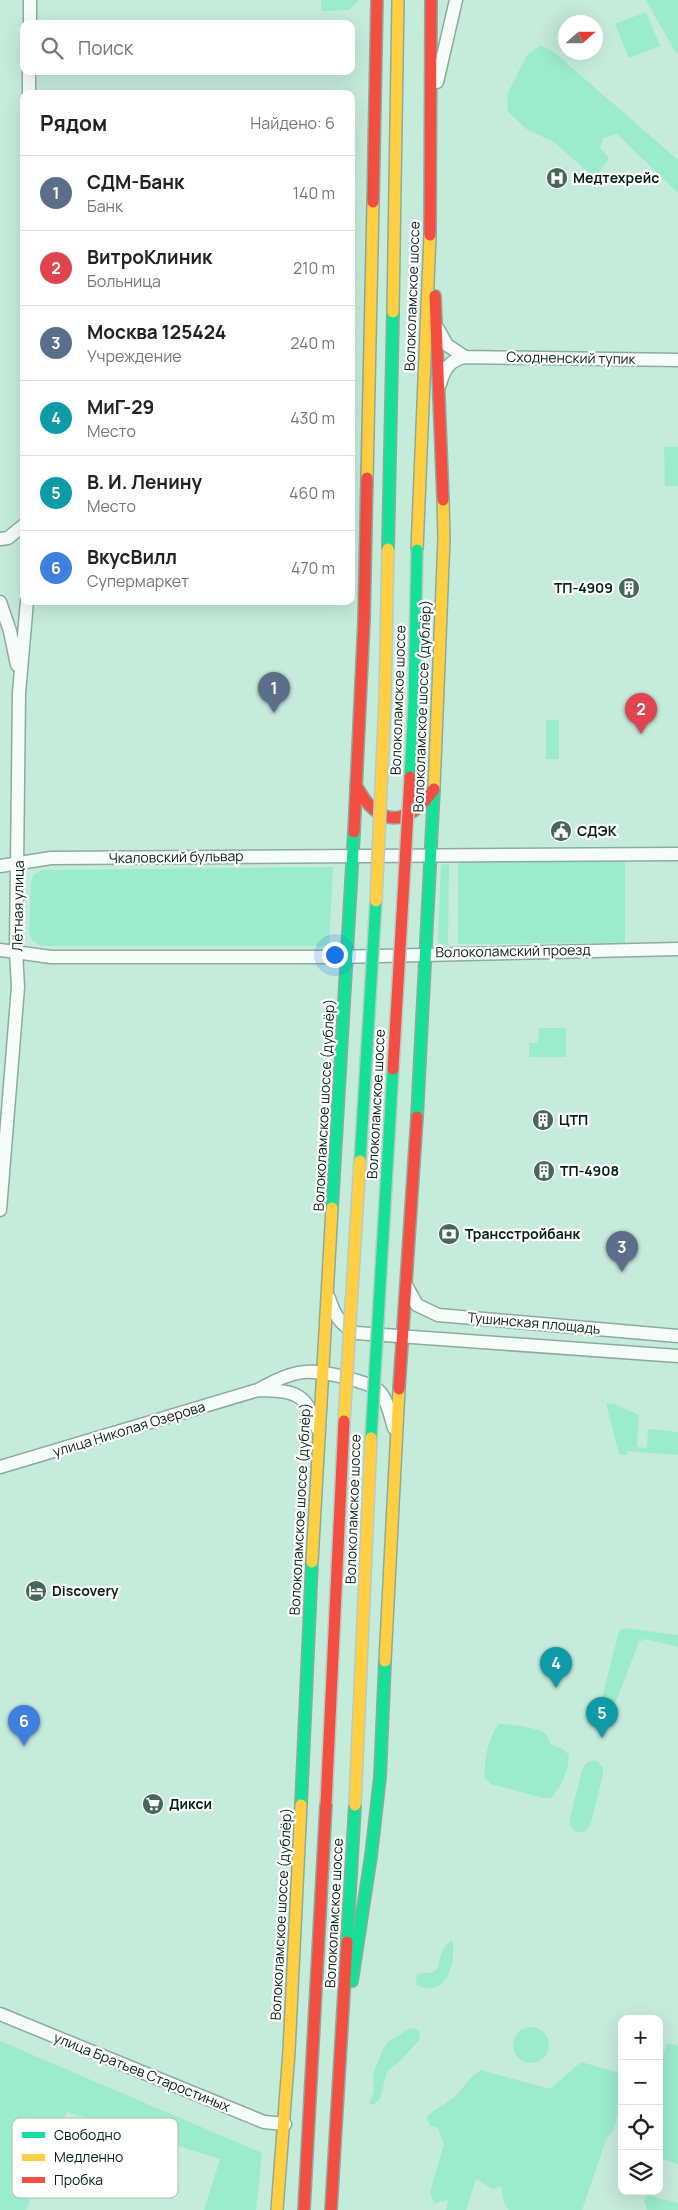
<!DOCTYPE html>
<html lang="ru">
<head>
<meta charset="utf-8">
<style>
  :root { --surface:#fff; --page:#f6f6f6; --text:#222; --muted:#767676; --line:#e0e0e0; --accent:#0b8043 }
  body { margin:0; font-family:Manrope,sans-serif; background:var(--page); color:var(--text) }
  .controls { position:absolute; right:15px; bottom:15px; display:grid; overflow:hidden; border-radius:10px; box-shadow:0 5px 20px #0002 }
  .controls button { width:45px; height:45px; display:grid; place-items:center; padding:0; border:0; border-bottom:1px solid var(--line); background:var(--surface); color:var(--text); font:25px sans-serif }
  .compass { position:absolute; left:558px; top:15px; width:45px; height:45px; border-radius:50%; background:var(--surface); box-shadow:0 5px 20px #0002; rotate:69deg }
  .you { position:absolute; left:334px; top:954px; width:18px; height:18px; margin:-12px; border:4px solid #fff; border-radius:50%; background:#1a73e8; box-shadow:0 0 0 8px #1a73e833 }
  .badge { display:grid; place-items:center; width:32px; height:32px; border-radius:50%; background:var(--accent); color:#fff; font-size:16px; font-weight:700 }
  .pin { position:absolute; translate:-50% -41px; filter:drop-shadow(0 1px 2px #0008) }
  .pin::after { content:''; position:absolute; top:26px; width:18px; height:15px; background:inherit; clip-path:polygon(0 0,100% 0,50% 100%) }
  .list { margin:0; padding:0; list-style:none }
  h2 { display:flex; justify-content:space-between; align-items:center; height:65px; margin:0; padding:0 20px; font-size:21px }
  h2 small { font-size:16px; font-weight:400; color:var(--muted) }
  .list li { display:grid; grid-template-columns:32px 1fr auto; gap:15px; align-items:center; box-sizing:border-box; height:75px; padding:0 20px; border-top:1px solid var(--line) }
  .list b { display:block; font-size:19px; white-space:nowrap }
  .list p { margin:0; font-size:16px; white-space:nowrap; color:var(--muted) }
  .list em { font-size:16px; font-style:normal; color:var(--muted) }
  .icon { flex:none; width:28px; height:28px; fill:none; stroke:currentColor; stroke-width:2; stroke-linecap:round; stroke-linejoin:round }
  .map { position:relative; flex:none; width:678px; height:2210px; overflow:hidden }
  .search { position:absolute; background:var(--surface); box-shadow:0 5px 20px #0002; left:20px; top:20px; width:335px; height:55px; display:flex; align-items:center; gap:12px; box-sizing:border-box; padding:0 18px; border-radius:10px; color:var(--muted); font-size:19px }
  .panel { position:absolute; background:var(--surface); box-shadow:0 5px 20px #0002; left:20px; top:90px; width:335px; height:515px; border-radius:10px }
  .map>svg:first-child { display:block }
  .green { fill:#9bebcd }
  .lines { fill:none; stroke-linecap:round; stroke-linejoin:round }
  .street-casing { stroke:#8cab9e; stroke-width:15 }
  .fast-casing { stroke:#8cab9e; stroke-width:14 }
  .slow-casing { stroke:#8cab9e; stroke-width:14 }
  .jam-casing { stroke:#8cab9e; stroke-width:14 }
  .street { stroke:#f6fcfa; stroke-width:12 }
  .fast { stroke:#16e098; stroke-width:11 }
  .slow { stroke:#ffcf43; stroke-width:11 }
  .jam { stroke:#f24e42; stroke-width:11 }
  .fast-bridge-casing { stroke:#b8cbc4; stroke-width:14; stroke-linecap:butt }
  .slow-bridge-casing { stroke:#b8cbc4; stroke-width:14; stroke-linecap:butt }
  .jam-bridge-casing { stroke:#b8cbc4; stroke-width:14; stroke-linecap:butt }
  .fast-bridge { stroke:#16e098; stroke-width:11 }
  .slow-bridge { stroke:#ffcf43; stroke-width:11 }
  .jam-bridge { stroke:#f24e42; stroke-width:11 }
  .labels { text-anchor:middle; stroke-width:4.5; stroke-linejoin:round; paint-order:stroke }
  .poi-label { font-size:14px; font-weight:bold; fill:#042017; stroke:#fff; text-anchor:start }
  .street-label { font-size:14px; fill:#042017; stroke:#fff }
  .key { fill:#fff; stroke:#b4bcb9; stroke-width:1 }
  .key-label { font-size:14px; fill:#042017 }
</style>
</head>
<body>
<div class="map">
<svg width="678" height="2210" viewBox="0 0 678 2210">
  <rect width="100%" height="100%" fill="#c5ebdb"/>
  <path class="green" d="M321 0H359L349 10 321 11Z
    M646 0H678V53L674 50Z
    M646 12 660 46 629 58 615 24Z
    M541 45 555 53 678 160V193L617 134 603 138 600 148 609 158 595 178 554 142 528 130 508 112 507 95 527 55Z
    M664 447H678V486H665Z
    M546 720H559V759H546Z
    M625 861V943L458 944V862Z
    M445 864H449L448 945 438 943 441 865Z
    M333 867 329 946H41L33 941 29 934 31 881 34 874 43 870Z
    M539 1028H566V1057H529V1043H538Z
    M606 1403 615 1404 639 1415 637 1447 647 1448 648 1429 678 1432V1455L627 1451 626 1455 619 1454Z
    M625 1628 678 1635V1647L645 1639 639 1642 611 1714 606 1718 600 1716 599 1710 619 1631Z
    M499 1724C508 1724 541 1728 546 1734 549 1737 549 1742 551 1745L563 1749 569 1755C569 1769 561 1788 551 1798H543L491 1784 485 1779C483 1763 489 1736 499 1724Z
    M589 1761H597L603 1767V1775L590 1826 584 1832H576L570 1826V1818L583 1767Z
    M452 1940C457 1962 446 2000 417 1985L416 1977 421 1973H430L438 1969C440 1958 442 1945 452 1940Z
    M513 2045a18 18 0 1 1 36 0a18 18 0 1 1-36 0Z
    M410 2028 419 2030 420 2039 401 2060 387 2072 380 2099 373 2105 369 2103 374 2092 373 2074 383 2049 388 2042Z
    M0 2041 262 2153 256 2210H204L220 2159 67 2112 26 2210H0Z
    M667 2043 678 2046V2164L659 2158V2141L664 2122 659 2116V2068Z
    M581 2062 620 2073 622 2076V2100L614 2129 606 2140 582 2210H509L504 2203 501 2186 493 2189 476 2179 466 2210H446L448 2200 434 2203 430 2192 444 2145 438 2128 430 2126 427 2117C435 2108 444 2105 453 2098 464 2089 467 2078 481 2070L550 2089Z
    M648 2195 678 2203V2210H647L644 2200Z"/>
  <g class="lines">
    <g class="street-casing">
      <path id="street" d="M30 24V0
        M437 82 456 0
        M29 94V71
        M438 329 447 345 465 357
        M440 384C444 369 450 360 465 357L678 360
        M0 539 8 538 24 525
        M0 602 10 631 17 665
        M0 866 51 858 678 854
        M0 950 51 957H335L678 949
        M0 1210 18 987 16 952 19 693 27 601
        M407 1287 417 1305 438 1315 678 1336
        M329 1298C334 1314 341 1326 356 1333L678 1356
        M258 1390C293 1391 306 1391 317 1428
        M0 1467 258 1390C296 1368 309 1368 351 1379 360 1382 372 1384 379 1391 388 1400 390 1416 394 1428
        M0 2014 264 2122 285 2124"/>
    </g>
    <g class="fast-casing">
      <path id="fast" d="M388 549 393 312
        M417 1117 434 788
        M332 1208 354 832
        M301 1805 312 1562
        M347 1942 355 1805
        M352 1981 371 1856 380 1777 385 1661"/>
    </g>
    <g class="slow-casing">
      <path id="slow" d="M393 312 398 0
        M367 478 373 202
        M417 550 430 235
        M434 788 444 538 443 500
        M312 1562 332 1208
        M385 1661 399 1389
        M277 2210 289 2051 301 1805"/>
    </g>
    <g class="jam-casing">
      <path id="jam" d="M373 202 377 0
        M430 235 431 0
        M435 296 443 500
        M356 785C378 828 407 828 434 789
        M354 832 364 620 367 478
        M399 1389 417 1117
        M304 2210 326 1804
        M331 2210 347 1942"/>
    </g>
    <use href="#street" class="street"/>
    <use href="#fast" class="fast"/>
    <use href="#slow" class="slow"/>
    <use href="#jam" class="jam"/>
    <g class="fast-bridge-casing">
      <path id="fast-bridge" d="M410 777 414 702 417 550
        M360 1161 376 901
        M371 1438 393 1069"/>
    </g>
    <g class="slow-bridge-casing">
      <path id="slow-bridge" d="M376 901 385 699 388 549
        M344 1421 360 1161
        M355 1805 371 1438"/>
    </g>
    <g class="jam-bridge-casing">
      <path id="jam-bridge" d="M393 1069 410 777
        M326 1804 344 1421"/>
    </g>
    <use href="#fast-bridge" class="fast-bridge"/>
    <use href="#slow-bridge" class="slow-bridge"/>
    <use href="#jam-bridge" class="jam-bridge"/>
  </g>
  <defs>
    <g id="hospital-disc" transform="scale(1.125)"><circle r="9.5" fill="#48675c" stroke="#fff"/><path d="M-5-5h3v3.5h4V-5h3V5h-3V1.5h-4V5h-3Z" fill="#fff"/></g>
    <g id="building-disc" transform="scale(1.125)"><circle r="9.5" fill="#48675c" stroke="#fff"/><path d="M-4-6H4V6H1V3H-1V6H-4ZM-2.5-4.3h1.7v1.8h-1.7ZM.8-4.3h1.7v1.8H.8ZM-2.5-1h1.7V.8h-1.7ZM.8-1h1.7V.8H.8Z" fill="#fff"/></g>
    <g id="civic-disc" transform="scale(1.125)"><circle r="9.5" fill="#48675c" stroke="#fff"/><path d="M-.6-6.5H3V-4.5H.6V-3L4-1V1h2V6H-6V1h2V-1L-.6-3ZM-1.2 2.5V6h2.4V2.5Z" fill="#fff"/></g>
    <g id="bank-disc" transform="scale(1.125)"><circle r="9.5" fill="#48675c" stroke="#fff"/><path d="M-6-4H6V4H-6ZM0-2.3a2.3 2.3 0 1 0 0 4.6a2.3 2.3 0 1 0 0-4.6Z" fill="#fff"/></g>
    <g id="hotel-disc" transform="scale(1.125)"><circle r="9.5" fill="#48675c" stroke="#fff"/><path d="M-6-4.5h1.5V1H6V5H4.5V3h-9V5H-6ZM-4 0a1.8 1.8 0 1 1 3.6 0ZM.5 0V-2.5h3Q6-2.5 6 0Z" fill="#fff"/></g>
    <g id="supermarket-disc" transform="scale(1.125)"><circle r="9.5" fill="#48675c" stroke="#fff"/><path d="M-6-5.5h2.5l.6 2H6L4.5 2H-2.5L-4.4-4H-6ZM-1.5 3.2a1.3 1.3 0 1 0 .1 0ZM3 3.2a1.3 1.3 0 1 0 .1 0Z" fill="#fff"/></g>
  </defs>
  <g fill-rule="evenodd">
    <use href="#hospital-disc" x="557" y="178"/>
    <use href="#building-disc" x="629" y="588"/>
    <use href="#civic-disc" x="561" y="831"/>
    <use href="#building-disc" x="543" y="1120"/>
    <use href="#building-disc" x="544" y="1171"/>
    <use href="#bank-disc" x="449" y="1234"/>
    <use href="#hotel-disc" x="36" y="1591"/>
    <use href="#supermarket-disc" x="153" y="1804"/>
  </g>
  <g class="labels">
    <g class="poi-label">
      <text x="573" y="183">Медтехрейс</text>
      <text x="613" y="593" text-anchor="end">ТП-4909</text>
      <text x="577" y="836">СДЭК</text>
      <text x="559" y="1125">ЦТП</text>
      <text x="560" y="1176">ТП-4908</text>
      <text x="465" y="1239">Трансстройбанк</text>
      <text x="52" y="1596">Discovery</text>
      <text x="169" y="1809">Дикси</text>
    </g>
    <g class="street-label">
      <text transform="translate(412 296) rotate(-88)" y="5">Волоколамское шоссе</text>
      <text transform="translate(571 358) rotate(1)" y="5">Сходненский тупик</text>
      <text transform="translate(398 700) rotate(-88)" y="5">Волоколамское шоссе</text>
      <text transform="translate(422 706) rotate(-88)" y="5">Волоколамское шоссе (дублёр)</text>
      <text transform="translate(176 857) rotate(-1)" y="5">Чкаловский бульвар</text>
      <text transform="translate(18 906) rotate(-89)" y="5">Лётная улица</text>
      <text transform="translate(513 951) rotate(-1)" y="5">Волоколамский проезд</text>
      <text transform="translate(376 1104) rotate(-87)" y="5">Волоколамское шоссе</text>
      <text transform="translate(324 1105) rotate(-87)" y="5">Волоколамское шоссе (дублёр)</text>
      <text transform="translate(534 1323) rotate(5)" y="5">Тушинская площадь</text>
      <text transform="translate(129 1429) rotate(-17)" y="5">улица Николая Озерова</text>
      <text transform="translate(300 1509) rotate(-87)" y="5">Волоколамское шоссе (дублёр)</text>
      <text transform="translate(353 1509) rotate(-88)" y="5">Волоколамское шоссе</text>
      <text transform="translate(334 1913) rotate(-87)" y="5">Волоколамское шоссе</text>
      <text transform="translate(281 1914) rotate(-87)" y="5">Волоколамское шоссе (дублёр)</text>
      <text transform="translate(142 2072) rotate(22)" y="5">улица Братьев Старостиных</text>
    </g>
  </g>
  <rect x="12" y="2118" width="166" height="80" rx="8" class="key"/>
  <rect x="22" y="2132" width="23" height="6" fill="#16e098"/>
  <rect x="22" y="2154" width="23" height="7" fill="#ffcf43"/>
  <rect x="22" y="2177" width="23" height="6" fill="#f24e42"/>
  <g class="key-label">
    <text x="54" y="2140">Свободно</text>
    <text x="54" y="2162">Медленно</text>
    <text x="54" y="2185">Пробка</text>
  </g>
</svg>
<div class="controls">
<button>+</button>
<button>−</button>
<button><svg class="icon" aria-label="locate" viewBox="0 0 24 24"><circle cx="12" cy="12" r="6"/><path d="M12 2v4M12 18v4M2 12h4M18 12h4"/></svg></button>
<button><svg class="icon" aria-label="layers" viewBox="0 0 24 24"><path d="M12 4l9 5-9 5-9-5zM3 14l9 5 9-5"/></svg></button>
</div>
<svg class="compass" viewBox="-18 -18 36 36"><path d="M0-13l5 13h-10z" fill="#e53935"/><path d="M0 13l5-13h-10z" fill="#767676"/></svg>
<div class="you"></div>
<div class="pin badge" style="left:274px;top:713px;background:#5c6f8a">1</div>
<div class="pin badge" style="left:641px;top:734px;background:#e0444e">2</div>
<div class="pin badge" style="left:622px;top:1272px;background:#5c6f8a">3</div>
<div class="pin badge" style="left:556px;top:1688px;background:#0f9aa8">4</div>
<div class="pin badge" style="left:602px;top:1738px;background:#0f9aa8">5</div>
<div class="pin badge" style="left:24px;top:1746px;background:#3f7fe0">6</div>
<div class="search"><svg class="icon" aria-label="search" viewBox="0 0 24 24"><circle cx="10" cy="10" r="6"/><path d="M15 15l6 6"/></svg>Поиск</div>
<section class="panel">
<h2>Рядом<small>Найдено: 6</small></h2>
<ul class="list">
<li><span class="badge" style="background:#5c6f8a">1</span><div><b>СДМ-Банк</b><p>Банк</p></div><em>140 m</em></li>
<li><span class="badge" style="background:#e0444e">2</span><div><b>ВитроКлиник</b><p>Больница</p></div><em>210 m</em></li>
<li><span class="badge" style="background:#5c6f8a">3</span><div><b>Москва 125424</b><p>Учреждение</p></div><em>240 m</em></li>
<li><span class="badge" style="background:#0f9aa8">4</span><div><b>МиГ-29</b><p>Место</p></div><em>430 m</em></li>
<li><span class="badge" style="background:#0f9aa8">5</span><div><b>В. И. Ленину</b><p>Место</p></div><em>460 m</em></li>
<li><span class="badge" style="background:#3f7fe0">6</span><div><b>ВкусВилл</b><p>Супермаркет</p></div><em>470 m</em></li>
</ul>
</section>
</div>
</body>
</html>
